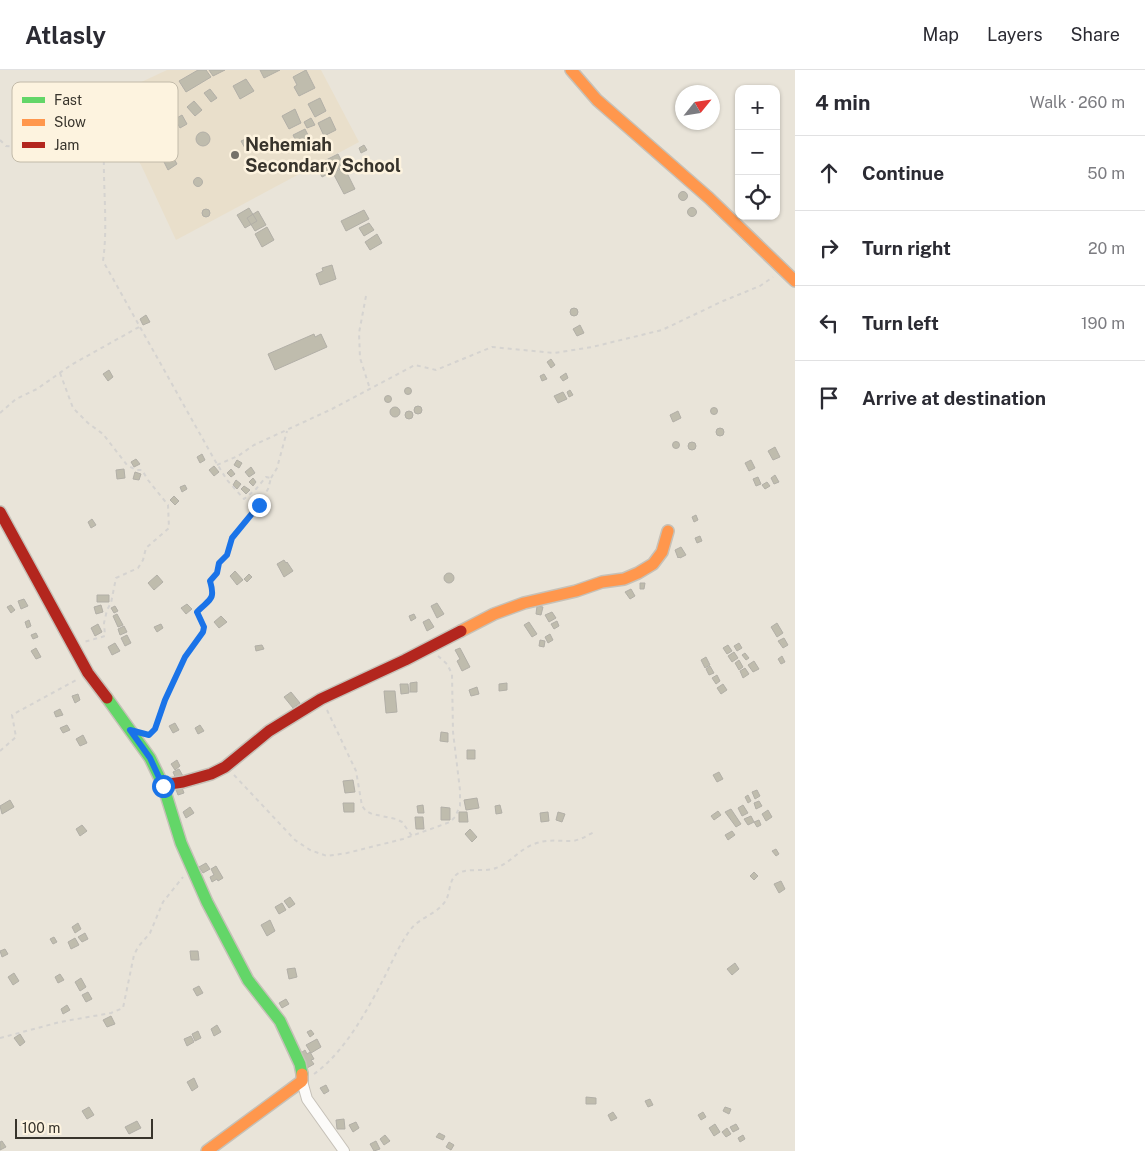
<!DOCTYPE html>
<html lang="en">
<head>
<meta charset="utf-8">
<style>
  :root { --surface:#fff; --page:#f7f7f7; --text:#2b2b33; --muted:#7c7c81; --line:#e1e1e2 }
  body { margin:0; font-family:"Public Sans",sans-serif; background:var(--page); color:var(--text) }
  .controls { position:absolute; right:15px; top:15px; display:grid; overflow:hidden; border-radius:10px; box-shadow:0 1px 4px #0004 }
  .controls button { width:45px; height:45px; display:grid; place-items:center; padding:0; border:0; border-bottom:1px solid var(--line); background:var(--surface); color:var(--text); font:25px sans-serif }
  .compass { position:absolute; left:675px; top:15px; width:45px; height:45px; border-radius:50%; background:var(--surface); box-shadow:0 1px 4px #0004; rotate:60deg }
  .scale { position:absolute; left:15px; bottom:12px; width:138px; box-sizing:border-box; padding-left:5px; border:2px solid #38342c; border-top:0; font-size:14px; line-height:18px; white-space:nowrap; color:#38342c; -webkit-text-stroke:4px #fdf3df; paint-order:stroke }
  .stop { position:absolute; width:15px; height:15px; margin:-11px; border:4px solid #1a73e8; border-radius:50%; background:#fff }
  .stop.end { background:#1a73e8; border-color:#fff; box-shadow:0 1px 5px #0008 }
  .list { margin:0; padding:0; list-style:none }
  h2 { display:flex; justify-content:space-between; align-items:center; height:65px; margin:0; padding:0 20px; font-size:21px }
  h2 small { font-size:16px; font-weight:400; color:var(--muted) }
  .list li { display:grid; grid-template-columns:32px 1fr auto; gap:15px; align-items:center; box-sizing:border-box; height:75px; padding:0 20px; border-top:1px solid var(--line) }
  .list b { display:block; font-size:19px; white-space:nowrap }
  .list em { font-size:16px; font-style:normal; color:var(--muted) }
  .icon { flex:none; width:28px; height:28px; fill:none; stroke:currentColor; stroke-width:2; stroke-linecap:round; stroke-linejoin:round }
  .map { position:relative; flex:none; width:795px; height:1081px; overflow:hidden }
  header { display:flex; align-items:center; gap:30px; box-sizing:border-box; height:70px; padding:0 25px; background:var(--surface); border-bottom:1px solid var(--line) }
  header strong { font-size:24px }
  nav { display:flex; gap:28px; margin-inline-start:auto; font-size:18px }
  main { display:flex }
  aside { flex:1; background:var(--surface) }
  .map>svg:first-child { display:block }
  .built { fill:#e9dfcb }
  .building { fill:#bfbcad; stroke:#b2afa7 }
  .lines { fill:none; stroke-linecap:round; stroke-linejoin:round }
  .street-casing { stroke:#c6c1b8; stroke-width:12 }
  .fast-casing { stroke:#c6c1b8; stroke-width:14 }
  .slow-casing { stroke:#c6c1b8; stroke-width:14 }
  .jam-casing { stroke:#c6c1b8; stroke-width:14 }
  .path { stroke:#d5d3d0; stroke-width:2; stroke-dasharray:4 4; stroke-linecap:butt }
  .street { stroke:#fcfbf9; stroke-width:10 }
  .fast { stroke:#63d668; stroke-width:11 }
  .slow { stroke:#ff974d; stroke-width:11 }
  .jam { stroke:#b3261e; stroke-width:11 }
  .route { stroke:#1a73e8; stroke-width:6 }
  .poi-dot { fill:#767269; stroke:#fdf3df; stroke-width:2 }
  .labels { text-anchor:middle; stroke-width:5; stroke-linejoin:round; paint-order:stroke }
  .poi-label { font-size:18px; font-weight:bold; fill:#38342c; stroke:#fdf3df; text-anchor:start }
  .key { fill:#fdf3df; stroke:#c2baa9; stroke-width:1 }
  .key-label { font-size:14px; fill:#38342c }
</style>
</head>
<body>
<header>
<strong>Atlasly</strong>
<nav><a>Map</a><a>Layers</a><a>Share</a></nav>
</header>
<main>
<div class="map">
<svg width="795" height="1081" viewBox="0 0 795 1081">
  <rect width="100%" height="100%" fill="#e9e4d9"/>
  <path class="built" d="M167 0H321L359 72 176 170 142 97 105 29Z"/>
  <path class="building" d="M198 0H206L211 7 186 22 179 11Z
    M209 0H225L213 6Z
    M260 0H280L264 8Z
    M306 0 315 18 299 26 294 17 297 15 293 7Z
    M246 9 254 21 240 29 233 16Z
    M210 19 217 28 211 32 204 23Z
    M320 28 326 41 315 47 308 34Z
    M194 31 202 40 195 46 187 37Z
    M295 39 301 53 289 59 282 46Z
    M182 45 187 54 180 58 175 49Z
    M330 47 336 60 324 66 318 53Z
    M311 48 315 55 307 58 304 52Z
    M305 59 311 71 299 77 293 65Z
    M196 69a7 7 0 1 1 14 0a7 7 0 1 1-14 0Z
    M248 68 253 76 246 80 241 71Z
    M364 75 367 80 361 83 359 78Z
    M338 84 344 96 322 107 316 95Z
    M173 87 177 94 168 100 164 92Z
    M344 97 355 119 344 124 333 103Z
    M193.5 112a4.5 4.5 0 1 1 9 0a4.5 4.5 0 1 1-9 0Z
    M678.5 126a4.5 4.5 0 1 1 9 0a4.5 4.5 0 1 1-9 0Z
    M687.5 142a4.5 4.5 0 1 1 9 0a4.5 4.5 0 1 1-9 0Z
    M249 138 257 151 245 158 237 145Z
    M202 143a4 4 0 1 1 8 0a4 4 0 1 1-8 0Z
    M364 140 369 149 346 161 341 151Z
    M258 141 266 155 255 161 247 148Z
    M369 153 374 160 364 166 359 158Z
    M267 157 274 170 262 177 255 164Z
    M377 164 382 173 370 180 365 172Z
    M332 195 336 209 320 215 316 204 323 201 322 198Z
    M570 242a4 4 0 1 1 8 0a4 4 0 1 1-8 0Z
    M146 245 150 252 143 255 140 249Z
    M580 255 584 263 577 266 573 259Z
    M314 264 315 267 321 264 327 277 275 300 268 284Z
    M551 289 555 295 551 298 547 292Z
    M109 300 113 307 108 311 103 304Z
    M566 303 568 308 563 311 560 307Z
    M544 304 547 309 542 311 540 306Z
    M404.5 321a3.5 3.5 0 1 1 7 0a3.5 3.5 0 1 1-7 0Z
    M570 320 573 325 569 327 567 322Z
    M563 322 567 329 558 333 554 326Z
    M384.5 329a3.5 3.5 0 1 1 7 0a3.5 3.5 0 1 1-7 0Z
    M414 340a4 4 0 1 1 8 0a4 4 0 1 1-8 0Z
    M390 342a5 5 0 1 1 10 0a5 5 0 1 1-10 0Z
    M710.5 341a3.5 3.5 0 1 1 7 0a3.5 3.5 0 1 1-7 0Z
    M405 345a4 4 0 1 1 8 0a4 4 0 1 1-8 0Z
    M678 341 681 348 673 352 670 345Z
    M716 362a4 4 0 1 1 8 0a4 4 0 1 1-8 0Z
    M672.5 375a3.5 3.5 0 1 1 7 0a3.5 3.5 0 1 1-7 0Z
    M688 376a4 4 0 1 1 8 0a4 4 0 1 1-8 0Z
    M775 377 780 387 773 390 768 381Z
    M202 384 205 390 200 393 197 387Z
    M136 389 140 394 134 397 131 392Z
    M237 390 242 393 239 398 234 395Z
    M751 390 755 398 749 401 745 393Z
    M214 396 219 402 214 406 209 400Z
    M251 397 255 403 249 407 245 402Z
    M124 399 125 408 117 409 116 400Z
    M231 399 235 404 231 407 227 403Z
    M135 402 141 404 139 410 133 409Z
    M775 405 779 412 774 414 771 408Z
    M758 407 761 414 756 416 753 409Z
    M253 408 256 412 253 416 249 412Z
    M236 410 241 414 237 419 233 415Z
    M767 412 770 416 765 419 762 415Z
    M185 415 187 419 182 422 180 417Z
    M244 416 250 420 246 424 241 419Z
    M174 426 179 431 175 435 170 430Z
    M696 445 698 450 694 452 692 447Z
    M92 449 96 455 91 458 88 452Z
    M700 466 702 471 697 473 695 468Z
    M681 477 686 485 680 488 679 487 678 488 675 480Z
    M284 490 286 493 287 492 293 501 284 507 277 494Z
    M235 501 243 510 237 515 230 506Z
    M444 508a5 5 0 1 1 10 0a5 5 0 1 1-10 0Z
    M249 504 252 507 247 512 244 509Z
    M157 505 163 512 154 520 148 513Z
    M640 513H645L644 519H640Z
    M631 519 635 526 630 529 625 522Z
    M97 525H109V532H97Z
    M24 529 28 536 21 539 18 531Z
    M437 533 444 544 437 548 431 536Z
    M187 534 192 539 186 544 181 538Z
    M11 535 15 540 11 543 7 537Z
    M101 535 103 542 96 544 94 537Z
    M115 536 118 541 114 543 111 538Z
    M537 536 543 537 541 545 536 544Z
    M552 542 556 548 549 552 545 545Z
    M117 544 123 555 118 557 113 546Z
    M414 544 416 548 411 551 409 546Z
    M221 546 227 552 219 558 214 552Z
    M429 549 434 557 427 561 423 552Z
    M29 550 31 556 27 558 25 552Z
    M557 551 559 556 554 559 551 554Z
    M529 552 537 564 532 567 524 555Z
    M777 553 783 563 777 567 771 557Z
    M98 554 102 562 95 566 91 558Z
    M161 554 163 558 157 562 154 557Z
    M124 556 127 562 120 565 118 559Z
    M36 563 38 567 33 569 31 565Z
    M550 564 553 570 548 573 545 567Z
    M127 565 131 573 125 576 121 568Z
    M784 568 788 575 783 578 778 571Z
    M540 570 545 571 544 577 539 576Z
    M115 573 120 581 112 585 108 577Z
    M739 573 742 578 737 581 734 576Z
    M262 575 264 579 256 581 255 576Z
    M728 575 732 581 727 584 723 578Z
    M36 578 41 587 36 589 31 581Z
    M460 578 470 597 462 601 457 591 460 589 455 580Z
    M734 582 738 588 732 592 728 586Z
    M745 583 749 588 746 590 742 585Z
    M782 586 785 592 781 594 778 589Z
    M706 587 710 595 705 598 701 590Z
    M739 590 743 597 739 600 735 593Z
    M754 591 759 599 753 602 748 595Z
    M710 596 714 603 709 605 706 599Z
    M745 598 749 604 743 608 740 601Z
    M717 605 720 611 716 614 712 608Z
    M417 612V622H410V613Z
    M507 613V620L499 621V614Z
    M400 614H408L409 623 401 624Z
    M723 614 727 620 721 624 717 618Z
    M477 617 479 624 471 626 469 620Z
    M384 621H395L397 642 386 643Z
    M291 622 300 633 293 638 284 627Z
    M78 624 80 630 75 633 72 626Z
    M60 639 63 645 56 647 54 642Z
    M175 653 179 660 173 663 169 656Z
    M67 655 70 660 63 663 60 658Z
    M200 655 204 661 198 664 195 658Z
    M441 662 448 663V672L440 671Z
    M83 665 87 673 80 676 76 669Z
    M467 680H475V689H467Z
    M177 690 180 696 175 700 171 694Z
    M179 699 183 706 176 709 173 702Z
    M719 702 723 709 717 712 713 705Z
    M353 710 355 722 345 723 343 711Z
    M181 715 184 723 178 725 175 717Z
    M757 720 760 726 755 729 752 722Z
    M748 725 751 731 748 733 745 727Z
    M477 728 479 738 466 740 464 730Z
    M10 730 14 737 2 744 0 736Z
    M759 731 762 736 756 739 754 733Z
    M343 733H354V742H344Z
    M423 735 424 743H418L417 736Z
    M500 735 502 743 496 744 495 736Z
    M743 735 748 743 742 746 738 738Z
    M190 737 194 743 186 748 183 742Z
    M441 737 450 738V750H441Z
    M731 739 741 754 736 757 725 742Z
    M768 740 772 747 766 751 762 744Z
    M718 741 721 745 714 750 711 746Z
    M459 742H467L468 752H459Z
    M548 742 549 751 541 752 540 743Z
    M558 742 565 744 562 752 556 750Z
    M751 746 754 752 748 755 744 749Z
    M415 747H423L424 759H416Z
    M759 750 761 755 757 757 754 752Z
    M82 755 87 761 80 766 76 759Z
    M470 759 477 767 472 772 465 764Z
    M732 761 735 765 728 770 725 765Z
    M776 779 779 784 776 786 772 781Z
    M206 793 210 799 203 803 199 797Z
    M216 796 223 808 218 811 217 809 212 812 210 807 214 805 211 799Z
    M754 802 758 806 754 810 750 806Z
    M781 811 785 819 779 823 774 814Z
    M290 827 295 834 289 838 284 831Z
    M282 833 286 840 279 844 275 837Z
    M270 850 275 861 267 866 261 855Z
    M78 853 81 859 75 863 72 857Z
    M85 863 88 869 82 872 78 867Z
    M54 867 57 872 53 874 50 869Z
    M75 868 79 875 71 879 68 872Z
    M5 879 8 884 2 887 0 881Z
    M190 881H198L199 890H191Z
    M735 893 739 899 732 905 727 899Z
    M295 898 297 907 289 909 287 899Z
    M14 903 19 911 13 915 8 907Z
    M60 904 64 910 58 913 55 907Z
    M81 908 86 917 80 921 75 912Z
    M199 916 203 923 197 926 193 919Z
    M88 922 92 929 86 932 82 925Z
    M286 929 289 934 282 938 279 933Z
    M67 935 70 940 63 944 61 939Z
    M111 946 115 954 107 957 103 950Z
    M217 955 221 962 214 966 211 959Z
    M311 960 314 964 310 967 307 962Z
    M198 961 201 968 195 971 192 964Z
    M20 964 25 972 20 976 14 968Z
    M191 966 194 972 187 976 184 969Z
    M317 969 321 977 311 983 306 975Z
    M305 980 307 984 310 982 314 989 311 990 314 994 307 998 298 985Z
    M194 1008 198 1017 192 1021 187 1012Z
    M326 1015 329 1021 324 1024 320 1018Z
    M586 1027 596 1028V1034H586Z
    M650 1029 653 1035 648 1037 645 1031Z
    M89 1037 94 1045 87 1049 82 1041Z
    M725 1037 731 1039 729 1044 723 1041Z
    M613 1042 617 1048 611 1051 608 1045Z
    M703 1042 706 1047 701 1050 698 1045Z
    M344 1049 345 1059H337L336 1050Z
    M137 1051 141 1058 129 1064 125 1057Z
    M356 1052 359 1058 353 1062 349 1055Z
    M715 1054 720 1062 714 1066 709 1058Z
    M736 1054 739 1059 733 1062 730 1057Z
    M727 1058 731 1064 726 1067 722 1062Z
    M439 1063 445 1066 443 1070 436 1067Z
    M385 1065 390 1071 384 1075 380 1069Z
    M743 1065 745 1069 740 1072 738 1068Z
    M2 1071 6 1077 0 1080V1072Z
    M376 1071 380 1079 374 1081 370 1074Z
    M449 1072 454 1075 451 1080 446 1077Z"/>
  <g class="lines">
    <g class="street-casing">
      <path id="street" d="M302 1011 307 1029 344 1081"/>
    </g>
    <g class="fast-casing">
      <path id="fast" d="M107 628 150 688 163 715 181 773 207 832 248 910 280 951 300 994 302 1004"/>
    </g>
    <g class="slow-casing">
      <path id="slow" d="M571 0 597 30 709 128 795 211
        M461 561 494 544 524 533 576 521 602 512 624 509 638 503 653 494 662 482 668 461
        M207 1081 302 1011V1004"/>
    </g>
    <g class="jam-casing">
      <path id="jam" d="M0 442 88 603 107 628
        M163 715 183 712 211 704 225 697 269 661 321 629 405 590 461 561"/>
    </g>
    <path class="path" d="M0 70 6 76 50 80 132 84
      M104 83C103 119 108 156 103 191L214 389 227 410 244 429 256 419 266 407 271 408 268 419 259 435 232 468 227 485 219 493 217 503 210 511 213 521 212 528 197 542 204 557 203 562 185 587 165 630 155 659 149 665
      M366 226 359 263 360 288 370 319
      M60 303 73 338 88 353 103 364 127 395 136 400H142L148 410 168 435 169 458 146 478 143 490 138 498 116 508 111 533 107 540 104 553 105 566 84 572
      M0 343 16 329 37 319 71 295 139 257
      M217 395 238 386 254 375 332 339 415 295 436 300 492 277 554 283 592 277 662 260 723 231 760 216 773 207
      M271 408 277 398 287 361
      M327 640 356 701 362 736 366 741 372 744 396 749 402 752 412 766
      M0 681 16 667 12 645 78 609
      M234 705 295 770 310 780 327 786 347 783 403 769 450 752 455 747 460 736V720L453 662 452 604 447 594 438 586
      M0 968 60 952 111 943 123 938 134 885 138 877 150 863 163 832 183 807
      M314 1004C345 982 368 939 385 906 393 890 400 873 411 859 420 847 438 844 446 830 450 823 449 812 455 806 464 796 484 803 496 798 510 793 520 779 534 774 547 769 558 771 572 771 581 770 588 765 596 761"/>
    <use href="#street" class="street"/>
    <use href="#fast" class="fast"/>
    <use href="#slow" class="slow"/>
    <use href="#jam" class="jam"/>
  </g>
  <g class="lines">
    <path class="route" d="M163 716 150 688 130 660 149 665 155 659 165 630 185 587 203 562 204 557 197 542C209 529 216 531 210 511L217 503 219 493 227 485 232 468 259 435"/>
  </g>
  <circle class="poi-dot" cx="235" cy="85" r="5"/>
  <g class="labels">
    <g class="poi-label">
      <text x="245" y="81">Nehemiah<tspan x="245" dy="21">Secondary School</tspan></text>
    </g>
  </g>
  <rect x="12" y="12" width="166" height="80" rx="8" class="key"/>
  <rect x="22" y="27" width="23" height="6" fill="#63d668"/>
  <rect x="22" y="49" width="23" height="7" fill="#ff974d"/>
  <rect x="22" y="72" width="23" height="6" fill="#b3261e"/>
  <g class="key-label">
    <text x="54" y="35">Fast</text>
    <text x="54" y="57">Slow</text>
    <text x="54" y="80">Jam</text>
  </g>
</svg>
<div class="controls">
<button>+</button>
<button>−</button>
<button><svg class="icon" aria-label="locate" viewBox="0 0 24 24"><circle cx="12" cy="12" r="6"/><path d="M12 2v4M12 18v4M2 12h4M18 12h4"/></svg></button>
</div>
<svg class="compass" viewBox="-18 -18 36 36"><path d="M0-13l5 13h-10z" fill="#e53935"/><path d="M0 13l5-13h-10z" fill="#7c7c81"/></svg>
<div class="scale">100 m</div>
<div class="stop" style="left:163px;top:716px"></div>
<div class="stop end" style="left:259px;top:435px"></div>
</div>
<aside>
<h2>4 min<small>Walk · 260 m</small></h2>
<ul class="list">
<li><svg class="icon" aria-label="ahead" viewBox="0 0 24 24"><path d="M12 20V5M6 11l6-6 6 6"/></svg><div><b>Continue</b></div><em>50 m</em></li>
<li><svg class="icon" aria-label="right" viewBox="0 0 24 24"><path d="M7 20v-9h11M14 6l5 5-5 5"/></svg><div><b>Turn right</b></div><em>20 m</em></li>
<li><svg class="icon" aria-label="left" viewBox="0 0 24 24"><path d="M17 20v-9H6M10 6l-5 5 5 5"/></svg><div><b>Turn left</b></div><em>190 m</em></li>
<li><svg class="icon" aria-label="arrive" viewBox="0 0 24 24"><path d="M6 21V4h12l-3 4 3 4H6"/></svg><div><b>Arrive at destination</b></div></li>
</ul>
</aside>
</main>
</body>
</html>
